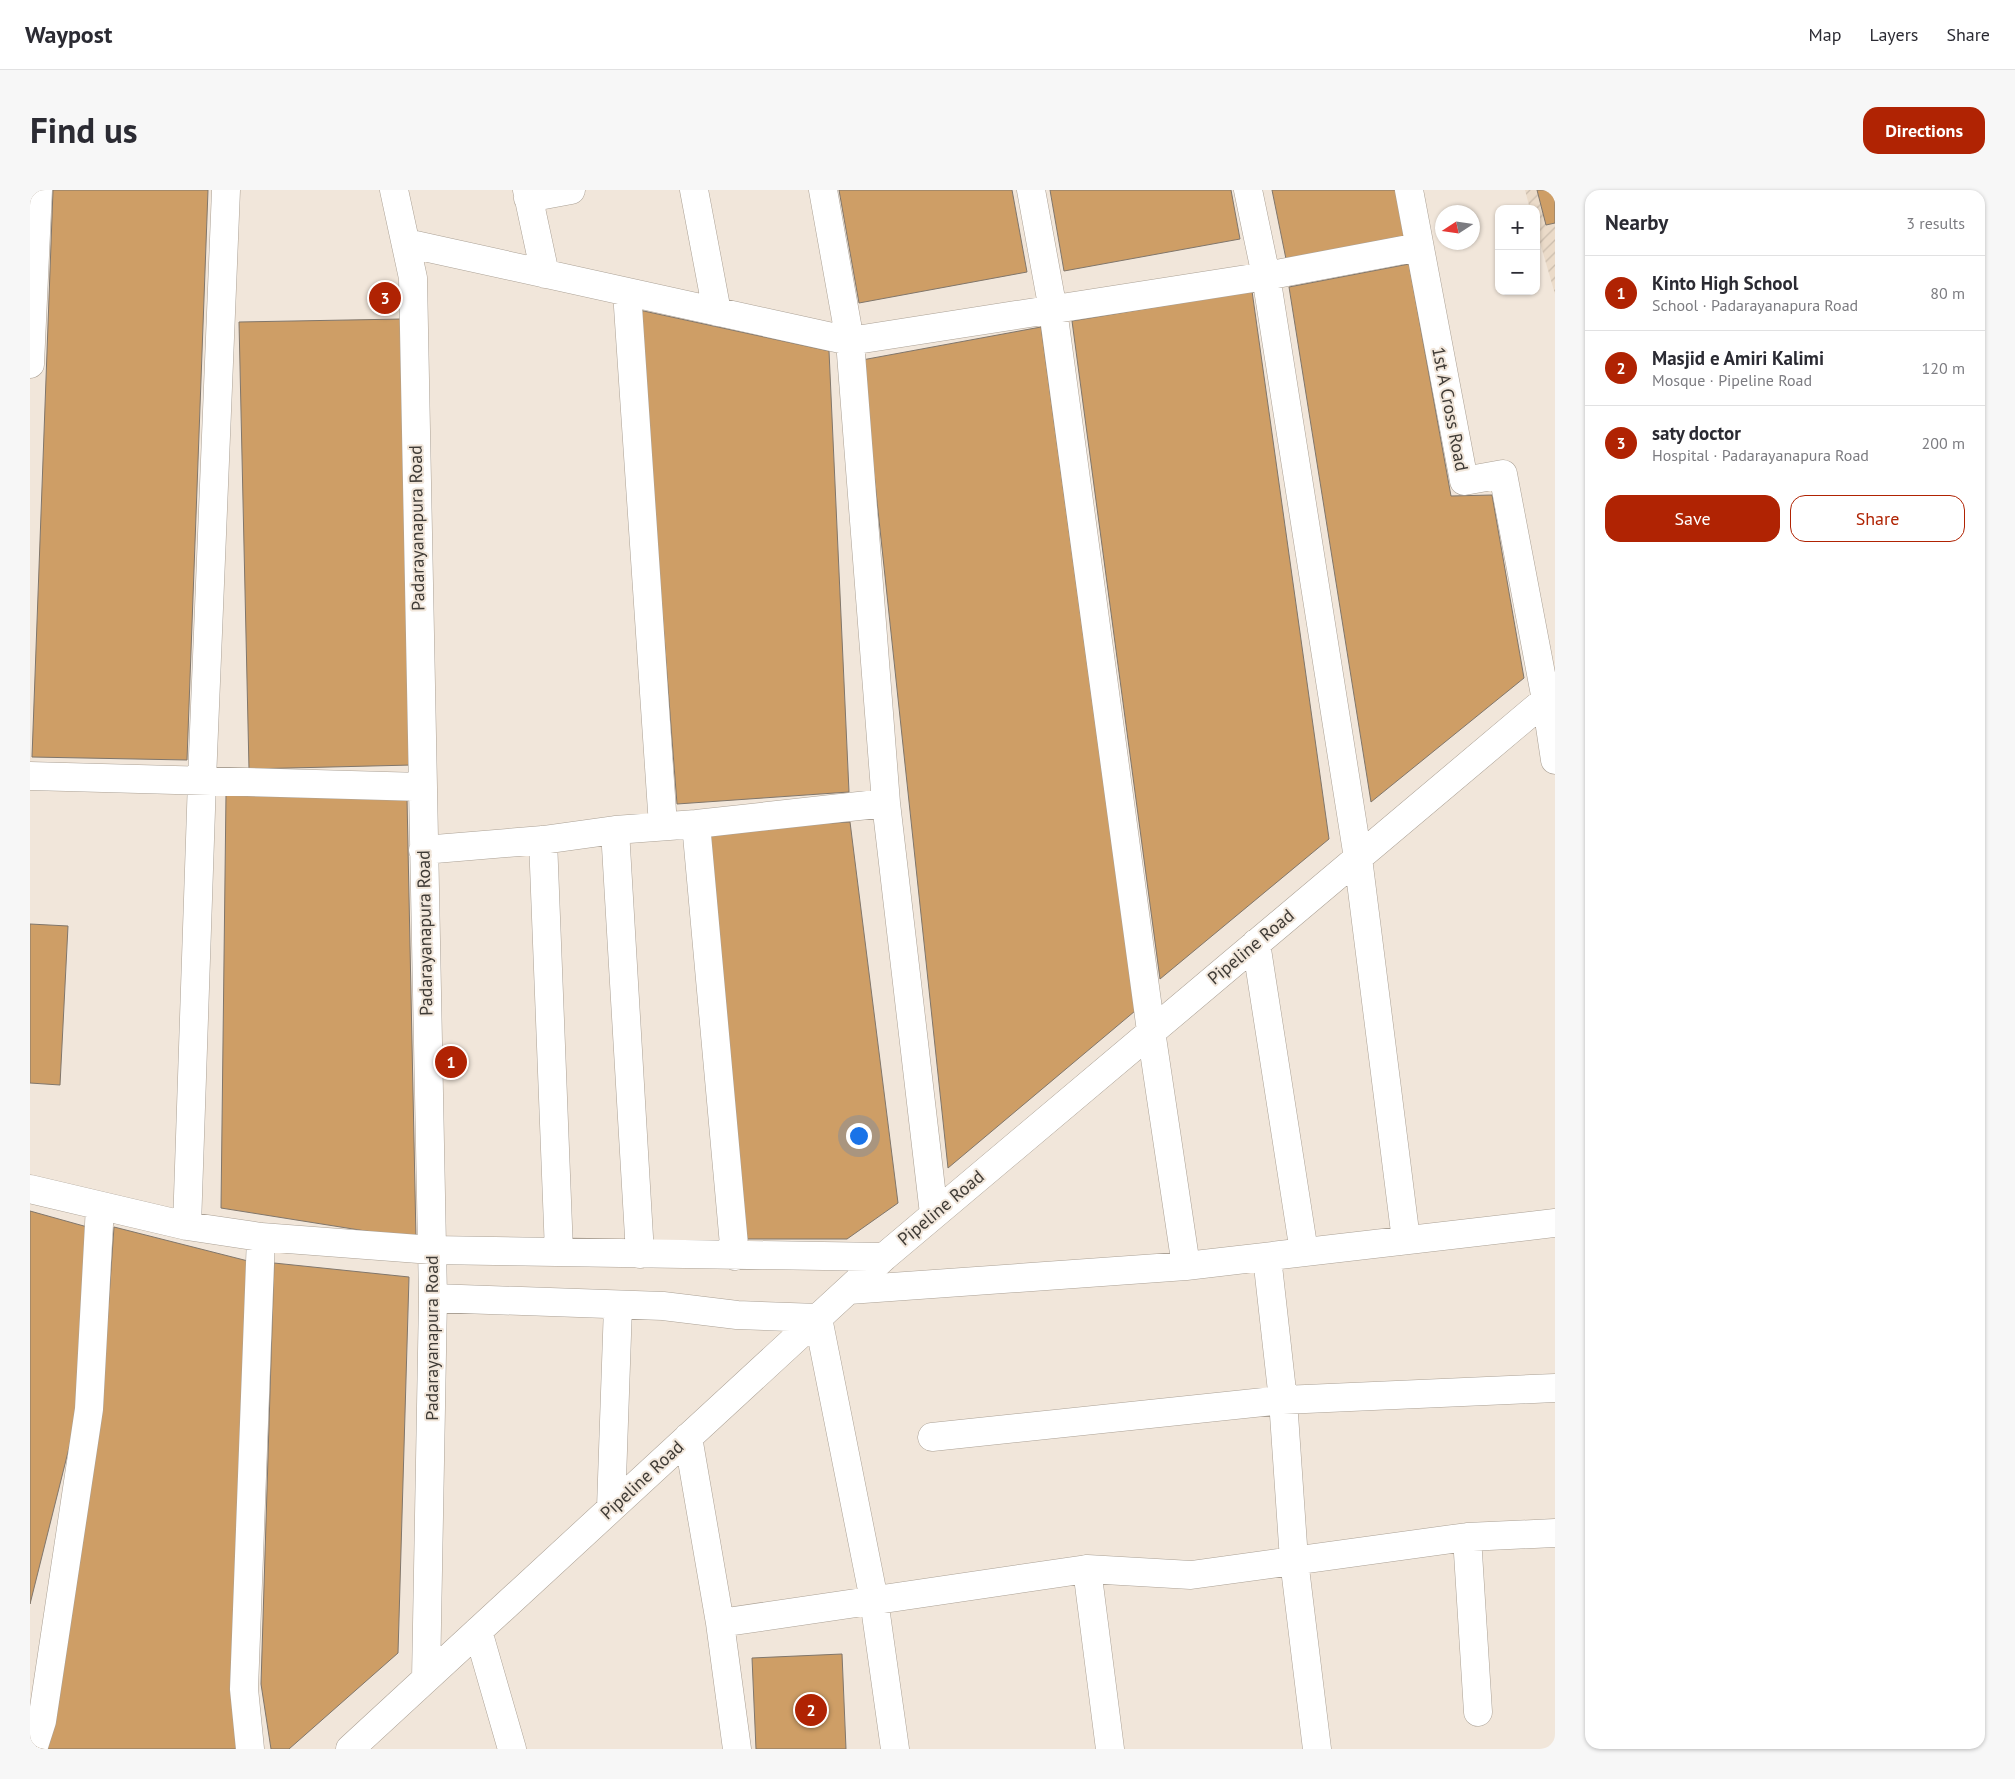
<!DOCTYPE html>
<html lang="en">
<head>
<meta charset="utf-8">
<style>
  :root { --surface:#fff; --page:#f7f7f7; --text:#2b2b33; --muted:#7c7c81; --line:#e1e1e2; --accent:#b02303 }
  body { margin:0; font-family:"PT Sans",sans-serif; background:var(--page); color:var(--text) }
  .controls { position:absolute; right:15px; top:15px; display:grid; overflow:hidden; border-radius:10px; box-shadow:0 1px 4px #0004 }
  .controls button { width:45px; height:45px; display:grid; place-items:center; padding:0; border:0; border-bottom:1px solid var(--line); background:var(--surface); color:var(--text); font:25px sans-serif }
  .compass { position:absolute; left:1405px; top:15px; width:45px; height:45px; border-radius:50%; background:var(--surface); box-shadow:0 1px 4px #0004; rotate:258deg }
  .you { position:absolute; left:828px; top:945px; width:18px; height:18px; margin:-12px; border:4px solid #fff; border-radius:50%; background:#1a73e8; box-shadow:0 0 0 8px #1a73e833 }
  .badge { display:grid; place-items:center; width:32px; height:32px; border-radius:50%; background:var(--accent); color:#fff; font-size:16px; font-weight:700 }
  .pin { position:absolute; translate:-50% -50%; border:2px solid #fff; box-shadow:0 1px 5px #0006 }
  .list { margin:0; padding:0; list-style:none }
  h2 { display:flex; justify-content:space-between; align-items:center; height:65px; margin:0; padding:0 20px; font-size:21px }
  h2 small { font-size:16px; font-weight:400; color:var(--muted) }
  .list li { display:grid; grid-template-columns:32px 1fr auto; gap:15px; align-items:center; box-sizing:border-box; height:75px; padding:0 20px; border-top:1px solid var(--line) }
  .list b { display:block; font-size:19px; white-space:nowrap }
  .list p { margin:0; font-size:16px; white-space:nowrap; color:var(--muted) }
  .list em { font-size:16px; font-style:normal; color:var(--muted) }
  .actions { display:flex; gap:10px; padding:15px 20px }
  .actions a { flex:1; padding:11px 0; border:1px solid var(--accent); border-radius:15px; text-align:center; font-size:18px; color:var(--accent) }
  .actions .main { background:var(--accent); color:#fff }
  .map { position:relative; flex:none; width:1525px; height:1559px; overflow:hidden; border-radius:15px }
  header { display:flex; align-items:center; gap:30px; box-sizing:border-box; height:70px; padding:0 25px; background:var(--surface); border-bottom:1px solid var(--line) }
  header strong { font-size:24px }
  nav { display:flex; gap:28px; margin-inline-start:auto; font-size:18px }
  .intro { display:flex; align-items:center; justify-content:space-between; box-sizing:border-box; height:120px; padding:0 30px }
  h1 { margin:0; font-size:35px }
  .button { padding:12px 22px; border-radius:15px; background:var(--accent); color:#fff; font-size:18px; font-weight:700 }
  main { display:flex; gap:30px; padding:0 30px }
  aside { flex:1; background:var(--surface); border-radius:15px; box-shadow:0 1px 4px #0004 }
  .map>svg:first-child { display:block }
  .industrial { fill:url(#industrial-furrows) }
  .building { fill:#ce9e66; stroke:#80766b }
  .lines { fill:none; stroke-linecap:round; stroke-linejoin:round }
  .minor-casing { stroke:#aba195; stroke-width:29 }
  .minor { stroke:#fff; stroke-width:28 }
  .labels { text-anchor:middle; stroke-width:4; stroke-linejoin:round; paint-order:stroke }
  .street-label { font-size:18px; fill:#3f3b36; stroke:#f1e6da }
</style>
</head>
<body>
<header>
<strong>Waypost</strong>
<nav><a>Map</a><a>Layers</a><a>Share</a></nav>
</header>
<div class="intro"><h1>Find us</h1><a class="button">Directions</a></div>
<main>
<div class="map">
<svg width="1525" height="1559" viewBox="0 0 1525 1559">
  <defs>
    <pattern id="industrial-furrows" width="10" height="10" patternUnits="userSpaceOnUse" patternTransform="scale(1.25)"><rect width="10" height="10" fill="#ebdbc9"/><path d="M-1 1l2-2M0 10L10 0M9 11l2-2" fill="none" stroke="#cbbdad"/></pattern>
  </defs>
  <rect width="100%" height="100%" fill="#f1e6da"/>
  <path class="industrial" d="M1495 0H1525V104L1506 39V19H1500Z"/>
  <path class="building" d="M23 0H178L157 570 2 567Z
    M809 0H982L997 82 829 113Z
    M1020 0H1201L1210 49 1034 81Z
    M1242 0H1371L1379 45 1256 69Z
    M1507 0H1525V33L1516 35Z
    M1379 74 1421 306 1462 305 1494 488 1341 612 1259 97Z
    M1222 101 1299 649 1130 789 1042 131Z
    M609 120 799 161 819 602 647 614Z
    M372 129 382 575 219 579 209 132Z
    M1011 137 1105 821 918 978 832 170Z
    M196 604 377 608 386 1049 191 1018Z
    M820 632 868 1013 817 1049H713L677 640Z
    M0 734 38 736 30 895 0 893Z
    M0 1021 61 1038 49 1218 0 1414Z
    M84 1037 218 1071 210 1559H6L71 1222Z
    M244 1073 379 1087 368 1463 259 1559H241L231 1494Z
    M812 1464 816 1559H726L722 1468Z"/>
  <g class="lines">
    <g class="minor-casing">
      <path id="minor" d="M364 0 383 88 403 1108 396 1489
        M497 0 515 84
        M664 0 687 122
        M793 0 820 151 856 613 904 1024
        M1001 0 1023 120 1121 841 1156 1076
        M1218 0 1236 86 1328 668 1376 1050
        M1379 0 1434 291 1473 284 1516 510 1525 570
        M498 8 541 0
        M376 53 820 151 1236 86 1389 57
        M597 102 633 636
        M0 174 8 0
        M0 586 392 597
        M666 634 705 1066
        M585 640 610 1064
        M513 650 529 1062
        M393 660 513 650 585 640 666 634 856 613
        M1226 753 1274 1062
        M0 999 157 1036 231 1047 402 1060 854 1067
        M157 1036 172 590 196 0
        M1237 1067 1253 1210 1264 1370 1287 1559
        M819 1100 1156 1076 1525 1033
        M403 1108 633 1116 707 1125 788 1128 844 1410 865 1559
        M658 1247 690 1433 707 1559
        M902 1247 1253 1210 1525 1198
        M581 1318 588 1116
        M1437 1347 1448 1522
        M1057 1379 1080 1559
        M690 1433 1057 1379 1161 1385 1437 1347 1525 1343
        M448 1441 482 1559
        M3 1559 12 1531 59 1219 70 1016
        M220 1559 214 1499 231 1047
        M320 1559 854 1067 1525 502"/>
    </g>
    <use href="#minor" class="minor"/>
  </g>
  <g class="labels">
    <g class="street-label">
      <text transform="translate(1420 219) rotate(79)" y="6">1st A Cross Road</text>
      <text transform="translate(387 338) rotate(-91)" y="6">Padarayanapura Road</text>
      <text transform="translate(395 743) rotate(-91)" y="6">Padarayanapura Road</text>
      <text transform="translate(1221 757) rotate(-40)" y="6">Pipeline Road</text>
      <text transform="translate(911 1018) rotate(-40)" y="6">Pipeline Road</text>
      <text transform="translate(402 1148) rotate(-90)" y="6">Padarayanapura Road</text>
      <text transform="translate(612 1290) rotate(-43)" y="6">Pipeline Road</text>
    </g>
  </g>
</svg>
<div class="controls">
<button>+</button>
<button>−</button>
</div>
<svg class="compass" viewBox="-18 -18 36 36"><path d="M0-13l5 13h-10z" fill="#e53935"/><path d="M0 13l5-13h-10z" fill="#7c7c81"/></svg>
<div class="you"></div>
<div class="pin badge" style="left:421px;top:872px">1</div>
<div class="pin badge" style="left:781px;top:1520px">2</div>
<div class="pin badge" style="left:355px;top:108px">3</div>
</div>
<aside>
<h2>Nearby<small>3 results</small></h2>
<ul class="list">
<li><span class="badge">1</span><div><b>Kinto High School</b><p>School · Padarayanapura Road</p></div><em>80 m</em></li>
<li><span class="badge">2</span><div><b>Masjid e Amiri Kalimi</b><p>Mosque · Pipeline Road</p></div><em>120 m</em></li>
<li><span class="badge">3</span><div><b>saty doctor</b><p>Hospital · Padarayanapura Road</p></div><em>200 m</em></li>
</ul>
<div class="actions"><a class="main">Save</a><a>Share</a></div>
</aside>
</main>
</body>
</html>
